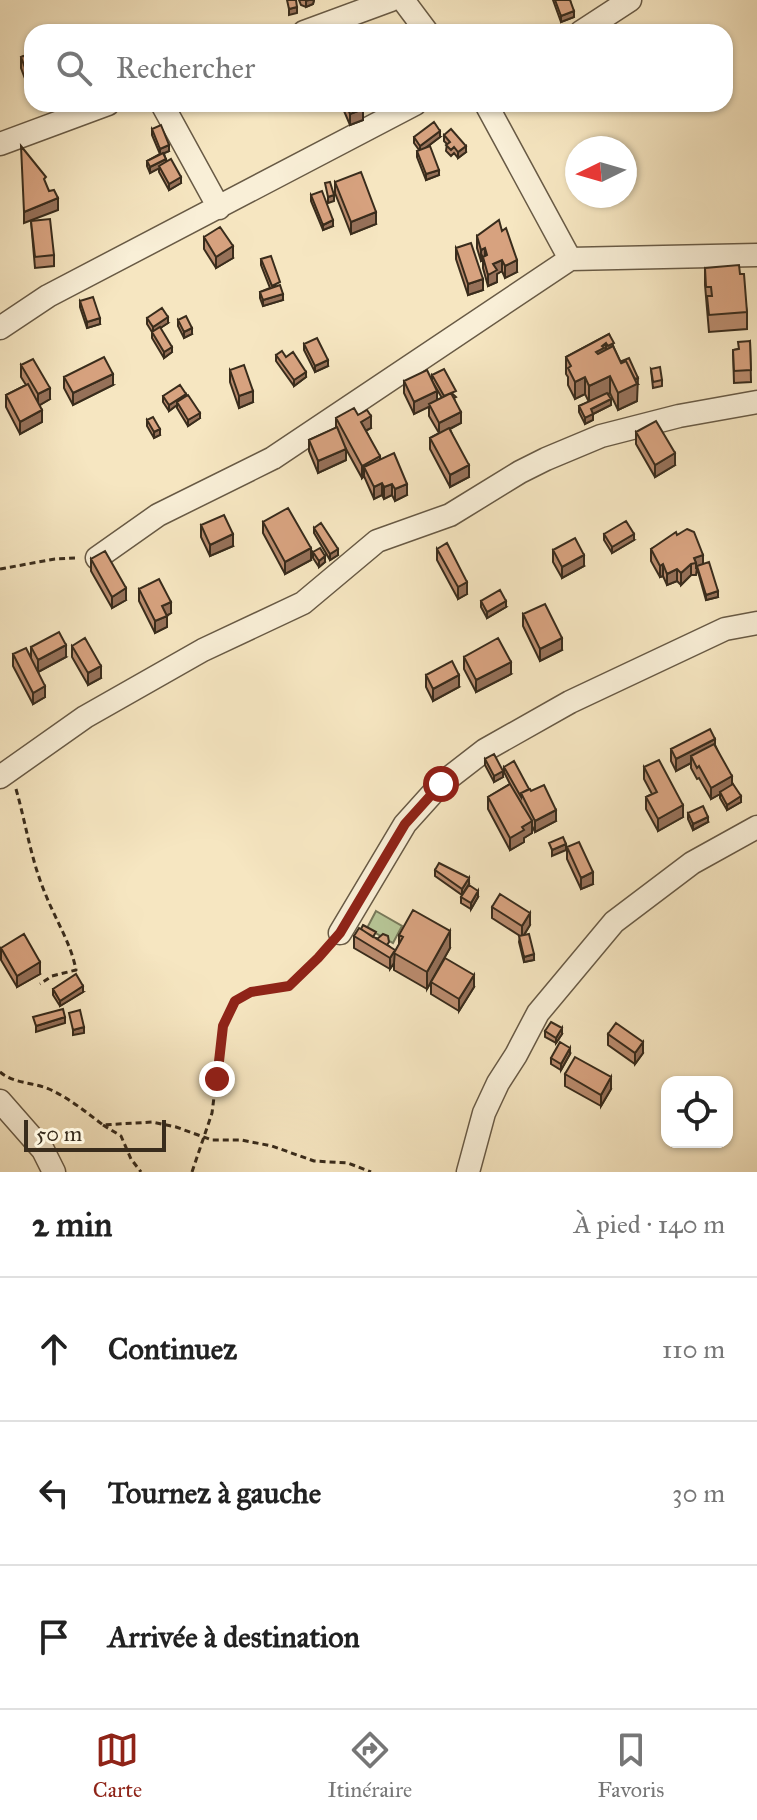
<!DOCTYPE html>
<html lang="fr">
<head>
<meta charset="utf-8">
<style>
  :root { --surface:#fff; --page:#f2f2f2; --text:#222; --muted:#767676; --line:#e0e0e0; --accent:#8f2418 }
  body { margin:0; font-family:"IM FELL Great Primer",serif; background:var(--page); color:var(--text) }
  .controls { position:absolute; right:24px; bottom:24px; display:grid; overflow:hidden; border-radius:16px; box-shadow:0 2px 6px #0004 }
  .controls button { width:72px; height:72px; display:grid; place-items:center; padding:0; border:0; border-bottom:2px solid var(--line); background:var(--surface); color:var(--text); font:40px sans-serif }
  .compass { position:absolute; left:565px; top:136px; width:72px; height:72px; border-radius:50%; background:var(--surface); box-shadow:0 2px 6px #0004; rotate:265deg }
  .scale { position:absolute; left:24px; bottom:20px; width:142px; box-sizing:border-box; padding-left:8px; border:4px solid #392c1c; border-top:0; font-size:22px; line-height:28px; white-space:nowrap; color:#392c1c; -webkit-text-stroke:6px #f9efd7; paint-order:stroke }
  .stop { position:absolute; width:24px; height:24px; margin:-18px; border:6px solid #8f2418; border-radius:50%; background:#fff }
  .stop.end { background:#8f2418; border-color:#fff; box-shadow:0 2px 8px #0008 }
  .list { margin:0; padding:0; list-style:none }
  h2 { display:flex; justify-content:space-between; align-items:center; height:104px; margin:0; padding:0 32px; font-size:34px }
  h2 small { font-size:26px; font-weight:400; color:var(--muted) }
  .list li { display:grid; grid-template-columns:52px 1fr auto; gap:24px; align-items:center; box-sizing:border-box; height:144px; padding:0 32px; border-top:2px solid var(--line) }
  .list b { display:block; font-size:30px; white-space:nowrap }
  .list em { font-size:26px; font-style:normal; color:var(--muted) }
  .icon { flex:none; width:44px; height:44px; fill:none; stroke:currentColor; stroke-width:2; stroke-linecap:round; stroke-linejoin:round }
  .map { position:relative; flex:none; width:757px; height:1172px; overflow:hidden }
  .search { position:absolute; background:var(--surface); box-shadow:0 2px 6px #0004; left:24px; right:24px; top:24px; height:88px; display:flex; align-items:center; gap:20px; box-sizing:border-box; padding:0 28px; border-radius:24px; color:var(--muted); font-size:30px }
  .sheet { height:536px; background:var(--surface) }
  nav { display:flex; justify-content:space-around; align-items:center; box-sizing:border-box; height:112px; border-top:2px solid var(--line); background:var(--surface); font-size:22px; color:var(--muted) }
  nav a { display:grid; justify-items:center; gap:4px }
  nav .on { color:var(--accent) }
  .map>svg:first-child { display:block }
  .green { fill:#b7c697; stroke:#78795a; stroke-width:2 }
  .lines { fill:none; stroke-linecap:round; stroke-linejoin:round }
  .minor-casing { stroke:#685a45; stroke-width:25 }
  .path { stroke:#392c1c; stroke-width:3; stroke-dasharray:6 4; stroke-linecap:butt }
  .minor { stroke:#f9efd7; stroke-width:22 }
  .wall { fill:#b98b6d; stroke:#392c1c; stroke-width:2 }
  .shaded-wall { fill:#967159; stroke:#392c1c; stroke-width:2 }
  .building { fill:#d7a27f; stroke:#392c1c; stroke-width:2 }
  .route { stroke:#8f2418; stroke-width:10 }
</style>
</head>
<body>
<div class="map">
<svg width="757" height="1172" viewBox="0 0 757 1172">
  <rect width="100%" height="100%" fill="#f6e6c1"/>
  <filter id="stains"><feTurbulence type="fractalNoise" baseFrequency=".0025" numOctaves="4"/><feColorMatrix values="0 0 0 0 .2 0 0 0 0 .09 0 0 0 0 .02 0 0 0 .5 -.17"/></filter>
  <radialGradient id="worn" r=".72"><stop offset=".6" stop-color="#630" stop-opacity="0"/><stop offset="1" stop-color="#630" stop-opacity=".3"/></radialGradient>
  <path class="green" d="M376 911 402 926 393 943 367 928Z"/>
  <g class="lines">
    <g class="minor-casing">
      <path id="minor" d="M403 0 427 32
        M304 32 391 0
        M581 32 630 0
        M162 104 219 208
        M486 104 570 259
        M0 144 108 104
        M0 328 48 296 415 104
        M97 558 158 515 273 458 570 259 757 255
        M0 777 85 717 203 650 303 603 377 541 450 515 520 472 546 459 601 436 679 416 757 402
        M340 933 405 824 441 784 485 750 570 702 725 629 757 623
        M0 1101 43 1150 54 1172
        M468 1172 484 1113 498 1083 516 1055 538 1013 614 922 692 863 757 827"/>
    </g>
    <path class="path" d="M0 569 55 559 75 558
      M16 789C26 824 31 860 45 893 55 919 71 943 76 970L52 976 40 984
      M0 1072C14 1084 33 1082 49 1089 69 1098 86 1112 103 1125L152 1122 176 1127 212 1140H241L272 1146 314 1161 348 1163 371 1172
      M103 1125 121 1136 131 1159 141 1172
      M192 1172 212 1113 223 1026 235 1001 251 992 289 986 327 948"/>
    <use href="#minor" class="minor"/>
  </g>
  <path class="wall" d="M299 0H314L313 4 306 7 301 5Z
    M553 0H570L574 17 561 22Z
    M32 53V97L21 68V57Z
    M341 104H362L363 120 350 125Z
    M152 129 169 151 164 153 166 162 181 183 169 190 159 172V168L150 173 147 166V161L160 154 152 135Z
    M444 135 466 152 458 158 454 153 451 156 446 151 447 144 444 141Z
    M414 137H440L427 147 439 175 426 180 417 157V151L419 150 414 143Z
    M335 182 376 224 351 234 335 193Z
    M311 195 333 226 323 230 311 201Z
    M31 221 54 255V266L35 268Z
    M477 236 517 272 505 278 502 271 497 274V282L488 286 483 268V260L481 261 477 248Z
    M204 237 233 258 216 268 204 249Z
    M456 248 483 290 468 295 456 259Z
    M261 259 283 300 263 306 260 298V292L270 288 261 265Z
    M705 268 740 274 747 312V329L709 332 705 285Z
    M80 301 100 324 87 328 80 307Z
    M147 318 168 323 160 328 172 352 164 358 152 338V332L147 324Z
    M178 320 192 334 184 338 178 326Z
    M609 334 614 348 621 363 638 384H637V401L618 410 610 393 608 394 611 405 593 414V420L585 424 579 412V406L589 402 585 394 575 399 568 385V377L566 374V357Z
    M750 341 751 382 734 383 733 350 738 349Z
    M304 344 328 366 315 372 304 350Z
    M276 355 286 357 306 377 294 386 276 361Z
    M21 365 50 399 40 405 42 422 20 434 6 407V395L26 385 21 377Z
    M651 369 662 380V386L653 388Z
    M230 370 253 402 239 408 230 382Z
    M432 375 456 397 454 398 461 423 450 429 469 477 450 487 430 449V438L439 433 429 416V406L414 414 404 393V381L437 400 442 398 432 381Z
    M64 377 113 385 73 405 64 388Z
    M163 396 186 397 200 418 188 426 177 408V405L169 411 163 402Z
    M358 415 371 428 366 431 380 460 407 495 395 501 392 495 384 499 382 495 374 499 364 476 362 478 346 449V460L318 473 309 451V440L336 428V418Z
    M147 420 160 435 154 438 147 426Z
    M636 432 675 465 655 477 636 444Z
    M263 522 311 560 285 574 263 533Z
    M201 525 233 546 210 556 201 537Z
    M314 528 338 555 330 560 314 533Z
    M604 534 634 540 612 553 604 540Z
    M677 535 703 564 718 597 706 600 697 568 696 575H691L681 585 677 581 667 585 663 576 660 577 651 561V549Z
    M437 549 467 594 458 599 437 560Z
    M553 550 584 566 562 578 553 562Z
    M313 552 325 562 319 567 313 558Z
    M91 559 126 600 112 608 91 571Z
    M139 589 171 613 167 616V627L155 633 139 601Z
    M481 601 506 607 487 618 481 607Z
    M523 614 562 650 540 661 523 626Z
    M72 646 101 678 88 685 72 657Z
    M31 647 66 657 38 672 45 697 33 704 13 666V654L31 659Z
    M464 657 511 674 476 692 464 669Z
    M426 675 459 687 433 701 426 687Z
    M715 745 741 802 727 810 720 798V794L711 799 699 778 697 779 691 768V763L676 771 671 761V749Z
    M485 759 503 777 494 782 485 765Z
    M504 767 529 789 556 821 535 832 532 826V833L524 838V842L510 850 488 809V797L510 784 504 772Z
    M644 767 683 817 658 831 646 809V797L652 794 644 779Z
    M688 813 708 822 693 830 688 819Z
    M567 847 593 884 581 889 567 859Z
    M435 870 469 884 462 895 435 876Z
    M461 897H478L471 909 461 903Z
    M492 907 530 925 524 935 534 960 524 962 519 942 520 936 492 918Z
    M399 935 450 948 431 981 474 987 459 1011 431 994V982L427 989 394 970V963L390 969 354 948V936L376 938 389 946 395 952 399 945Z
    M1 948 40 974 17 987 1 960Z
    M53 989 83 992 60 1006 53 995Z
    M545 1031 562 1034 556 1043 545 1037Z
    M608 1034 643 1053 635 1064 608 1045Z
    M570 1054 561 1070 551 1064V1058Z
    M565 1074 611 1089 601 1106 565 1086Z"/>
  <path class="shaded-wall" d="M309 0H314L313 4 306 7V1Z
    M297 7V13L289 15V9Z
    M574 11V17L561 22V16Z
    M363 109V120L350 125V114Z
    M440 131V137L420 152V146Z
    M169 145V151L160 155V149Z
    M466 146V152L458 158V152Z
    M166 159V165L150 173V167Z
    M439 170V175L426 180V174Z
    M181 177V183L169 190V184Z
    M334 195V201L328 203V197Z
    M58 198V210L24 223V212Z
    M376 212V224L351 234V222Z
    M333 220V226L323 230V225Z
    M233 246V258L216 268V257Z
    M485 248V260L483 257V260L481 261V250Z
    M502 260V271L497 274V282L488 286V275L493 264Z
    M517 260V272L505 278V266Z
    M483 279V290L468 295V284Z
    M283 294V300L263 306V300Z
    M168 317V323L153 333V327Z
    M100 318V324L87 328V322Z
    M192 328V334L184 338V332Z
    M606 343V360L604 362 596 352Z
    M172 347V352L164 358V352Z
    M328 360V366L315 372V366Z
    M306 372V377L294 386V380Z
    M113 374V385L73 405V393Z
    M610 376V393L589 403V386Z
    M585 377V394L575 399V382Z
    M638 378 637 401 618 410V393L632 381Z
    M50 388V399L38 406V394Z
    M253 391V402L239 408V396Z
    M437 391V403L414 414V402Z
    M186 394V400L177 402V405L169 411V405Z
    M611 399V405L591 415 593 414V420L585 424V418L591 409Z
    M42 410V422L20 434V422Z
    M461 412V423L439 434V423Z
    M200 413V418L188 426V420Z
    M371 416V428L361 433V422Z
    M160 429V435L154 438V432Z
    M346 449V460L318 473V461Z
    M675 453V465L655 477V465Z
    M380 456V468L364 467V476L362 478V466Z
    M469 465V477L450 487V475Z
    M382 483V495L374 499V487Z
    M392 484V495L384 499V487Z
    M407 484V495L395 501V489Z
    M233 534V546L210 556V545Z
    M634 534V540L612 553V547Z
    M311 548V560L285 574V562Z
    M338 549V555L330 560V554Z
    M584 555V566L562 578V567Z
    M703 555V566L696 568V563L694 558Z
    M325 556V562L319 567V561Z
    M663 564V576L660 577V566Z
    M691 564V575L681 585V573Z
    M677 569V581L667 585V574Z
    M467 582V594L458 599V587Z
    M126 588V600L112 608V597Z
    M718 591V597L706 600V595Z
    M506 601V607L487 618V612Z
    M171 602V613L162 618V606Z
    M167 616V627L155 633V621Z
    M562 638V650L540 661V649Z
    M66 645V657L38 672V660Z
    M511 662V674L476 692V680Z
    M101 666V678L88 685V673Z
    M459 675V687L433 701V689Z
    M45 686V697L33 704V693Z
    M715 739V751L691 756V763L676 771V759Z
    M503 771V777L494 782V776Z
    M732 776V788L720 792V794L711 799V788Z
    M741 796V802L727 810V805Z
    M683 805V817L658 831V819Z
    M556 810V821L535 832V821Z
    M708 817V822L693 830V824Z
    M532 821V833L524 838V842L510 850V838L522 827Z
    M566 844V850L552 856V850Z
    M593 872V884L581 889V878Z
    M469 878V884L462 895V889Z
    M478 891V897L471 909V903Z
    M530 913V925L522 938V926Z
    M450 931V948L427 989V972Z
    M395 950 394 963 390 969V958Z
    M534 954V960L524 962V957Z
    M40 962V974L17 987V976Z
    M474 975V987L459 1011V999Z
    M83 986V992L60 1006V1001Z
    M65 1017V1023L36 1032V1026Z
    M84 1027V1033L73 1035V1030Z
    M562 1028V1034L556 1043V1038Z
    M643 1042V1053L635 1064V1053Z
    M570 1048V1054L561 1070V1064Z
    M611 1077V1089L601 1106V1095Z"/>
  <path class="building" d="M287 0H296L297 7 289 9Z
    M555 0H570L574 11 561 16Z
    M32 53V86L21 57Z
    M346 104H362L363 109 350 114Z
    M434 122 440 131 420 146 414 137Z
    M161 125 169 145 160 149 152 129Z
    M451 129 466 146 458 152 454 147 451 150 446 145 450 142 444 135Z
    M21 146 46 177 44 179 49 191 54 190 58 198 24 212Z
    M430 146 439 170 426 174 417 151Z
    M163 153 166 159 150 167 147 161Z
    M171 159 181 177 169 184 159 166Z
    M361 172 376 212 351 222 335 182Z
    M330 182 334 195 328 197 325 183Z
    M322 191 333 220 323 225 311 195Z
    M50 219 54 255 35 257 31 221Z
    M499 220 502 231 506 228 517 260 505 266 502 260 493 264 497 270 488 275 483 257 487 255 485 248 481 250 477 236Z
    M220 227 233 246 216 257 204 237Z
    M471 243 483 279 468 284 456 248Z
    M271 256 280 282 272 286 261 259Z
    M739 265 740 274H744L747 312 709 315 707 296H712L711 287H706L705 268Z
    M280 285 283 294 263 300 260 292Z
    M93 297 100 318 87 322 80 301Z
    M162 308 168 317 153 327 147 318Z
    M186 316 192 328 184 332 178 320Z
    M160 327 172 347 164 352 152 332Z
    M609 334 614 343 608 346 606 343 602 346 604 348 596 352 598 354 613 346 621 363 626 361 637 384 618 393 610 376 589 386 585 377 575 382 568 368 571 366 566 357Z
    M317 338 328 360 315 366 304 344Z
    M750 341 751 370 734 371 733 350 739 349 738 342Z
    M282 351 286 357 293 352 306 372 294 380 276 355Z
    M104 357 113 374 73 393 64 377Z
    M629 358 638 378 635 379 626 361 622 363V361Z
    M33 359 50 388 38 394 21 365Z
    M244 365 253 391 239 396 230 370Z
    M660 367 662 380 653 382 651 369Z
    M444 369 456 391 444 396 432 375Z
    M427 370 437 391 414 402 404 381Z
    M28 384 42 410 20 422 6 395Z
    M180 385 186 394 169 405 163 396Z
    M451 393 461 412 439 423 429 404Z
    M607 393 611 399 591 409 593 414 585 418 579 406Z
    M188 395 200 413 188 420 177 402Z
    M354 408 358 415 367 410 371 416 361 422 380 456 362 466 336 418Z
    M153 417 160 429 154 432 147 420Z
    M656 421 675 453 655 465 636 432Z
    M337 427 346 449 318 461 309 440Z
    M449 428 469 465 450 475 430 438Z
    M394 453 407 484 395 489 392 484 384 487 382 483 374 487 364 467Z
    M288 508 311 548 285 562 263 522Z
    M224 515 233 534 210 545 201 525Z
    M626 521 634 534 612 547 604 534Z
    M321 523 338 549 330 554 314 528Z
    M687 529 694 532 703 555 694 558 696 563 691 564 681 573 677 569 667 574 663 564 660 566 651 549 676 532 677 535Z
    M575 538 584 555 562 567 553 550Z
    M447 543 467 582 458 587 437 549Z
    M320 548 325 556 319 561 313 552Z
    M105 551 126 588 112 597 91 559Z
    M709 562 718 591 706 595 697 566Z
    M159 579 171 602 162 606 167 616 155 621 139 589Z
    M500 590 506 601 487 612 481 601Z
    M545 604 562 638 540 649 523 614Z
    M59 632 66 645 38 660 31 647Z
    M85 638 101 666 88 673 72 646Z
    M498 638 511 662 476 680 464 657Z
    M26 648 45 686 33 693 13 654Z
    M452 661 459 675 433 689 426 675Z
    M710 729 715 739 676 759 671 749Z
    M714 744 732 776 711 788 699 766 697 768 691 756Z
    M494 754 503 771 494 776 485 759Z
    M659 760 683 805 658 819 646 797 657 792 644 767Z
    M514 761 529 789 521 793V797L504 767Z
    M510 784 532 821 522 827 524 830 510 838 488 797Z
    M733 784 741 796 727 805 720 792Z
    M544 785 556 810 535 821 521 793 530 789 531 791Z
    M703 806 708 817 693 824 688 813Z
    M563 837 566 844 552 850 549 843Z
    M579 842 593 872 581 878 567 847Z
    M439 863 469 878 462 889 435 870Z
    M469 885 478 891 471 903 461 897Z
    M500 894 530 913 522 926 492 907Z
    M413 910 450 931 427 972 394 953 403 937 399 935Z
    M363 925 376 932 373 937 361 929Z
    M359 928 395 950 390 958 354 936Z
    M24 934 40 962 17 976 1 948Z
    M383 934 388 936 389 942 387 945 377 939Z
    M529 934 534 954 524 957 519 936Z
    M445 958 474 975 459 999 431 982Z
    M76 974 83 986 60 1001 53 989Z
    M63 1009 65 1017 36 1026 33 1017Z
    M80 1010 84 1027 73 1030 69 1013Z
    M551 1022 562 1028 556 1038 545 1031Z
    M616 1023 643 1042 635 1053 608 1034Z
    M560 1042 570 1048 561 1064 551 1058Z
    M575 1057 611 1077 601 1095 565 1074Z"/>
  <g class="lines">
    <path class="route" d="M217 1079 223 1026 235 1001 251 992 289 986 318 958 340 933 405 824 441 784"/>
  </g>
  <rect width="100%" height="100%" filter="url(#stains)"/>
  <rect width="100%" height="100%" fill="url(#worn)"/>
</svg>
<div class="controls">
<button><svg class="icon" aria-label="locate" viewBox="0 0 24 24"><circle cx="12" cy="12" r="6"/><path d="M12 2v4M12 18v4M2 12h4M18 12h4"/></svg></button>
</div>
<svg class="compass" viewBox="-18 -18 36 36"><path d="M0-13l5 13h-10z" fill="#e53935"/><path d="M0 13l5-13h-10z" fill="#767676"/></svg>
<div class="scale">50 m</div>
<div class="stop" style="left:441px;top:784px"></div>
<div class="stop end" style="left:217px;top:1079px"></div>
<div class="search"><svg class="icon" aria-label="search" viewBox="0 0 24 24"><circle cx="10" cy="10" r="6"/><path d="M15 15l6 6"/></svg>Rechercher</div>
</div>
<section class="sheet">
<h2>2 min<small>À pied · 140 m</small></h2>
<ul class="list">
<li><svg class="icon" aria-label="ahead" viewBox="0 0 24 24"><path d="M12 20V5M6 11l6-6 6 6"/></svg><div><b>Continuez</b></div><em>110 m</em></li>
<li><svg class="icon" aria-label="left" viewBox="0 0 24 24"><path d="M17 20v-9H6M10 6l-5 5 5 5"/></svg><div><b>Tournez à gauche</b></div><em>30 m</em></li>
<li><svg class="icon" aria-label="arrive" viewBox="0 0 24 24"><path d="M6 21V4h12l-3 4 3 4H6"/></svg><div><b>Arrivée à destination</b></div></li>
</ul>
</section>
<nav>
<a class="on"><svg class="icon" aria-label="map" viewBox="0 0 24 24"><path d="M3 6l6-2 6 2 6-2v14l-6 2-6-2-6 2zM9 4v14M15 6v14"/></svg>Carte</a>
<a><svg class="icon" aria-label="directions" viewBox="0 0 24 24"><path d="M12 3l9 9-9 9-9-9zM9 14v-3h6M13 9l2 2-2 2"/></svg>Itinéraire</a>
<a><svg class="icon" aria-label="saved" viewBox="0 0 24 24"><path d="M7 4h10v16l-5-4-5 4z"/></svg>Favoris</a>
</nav>
</body>
</html>
